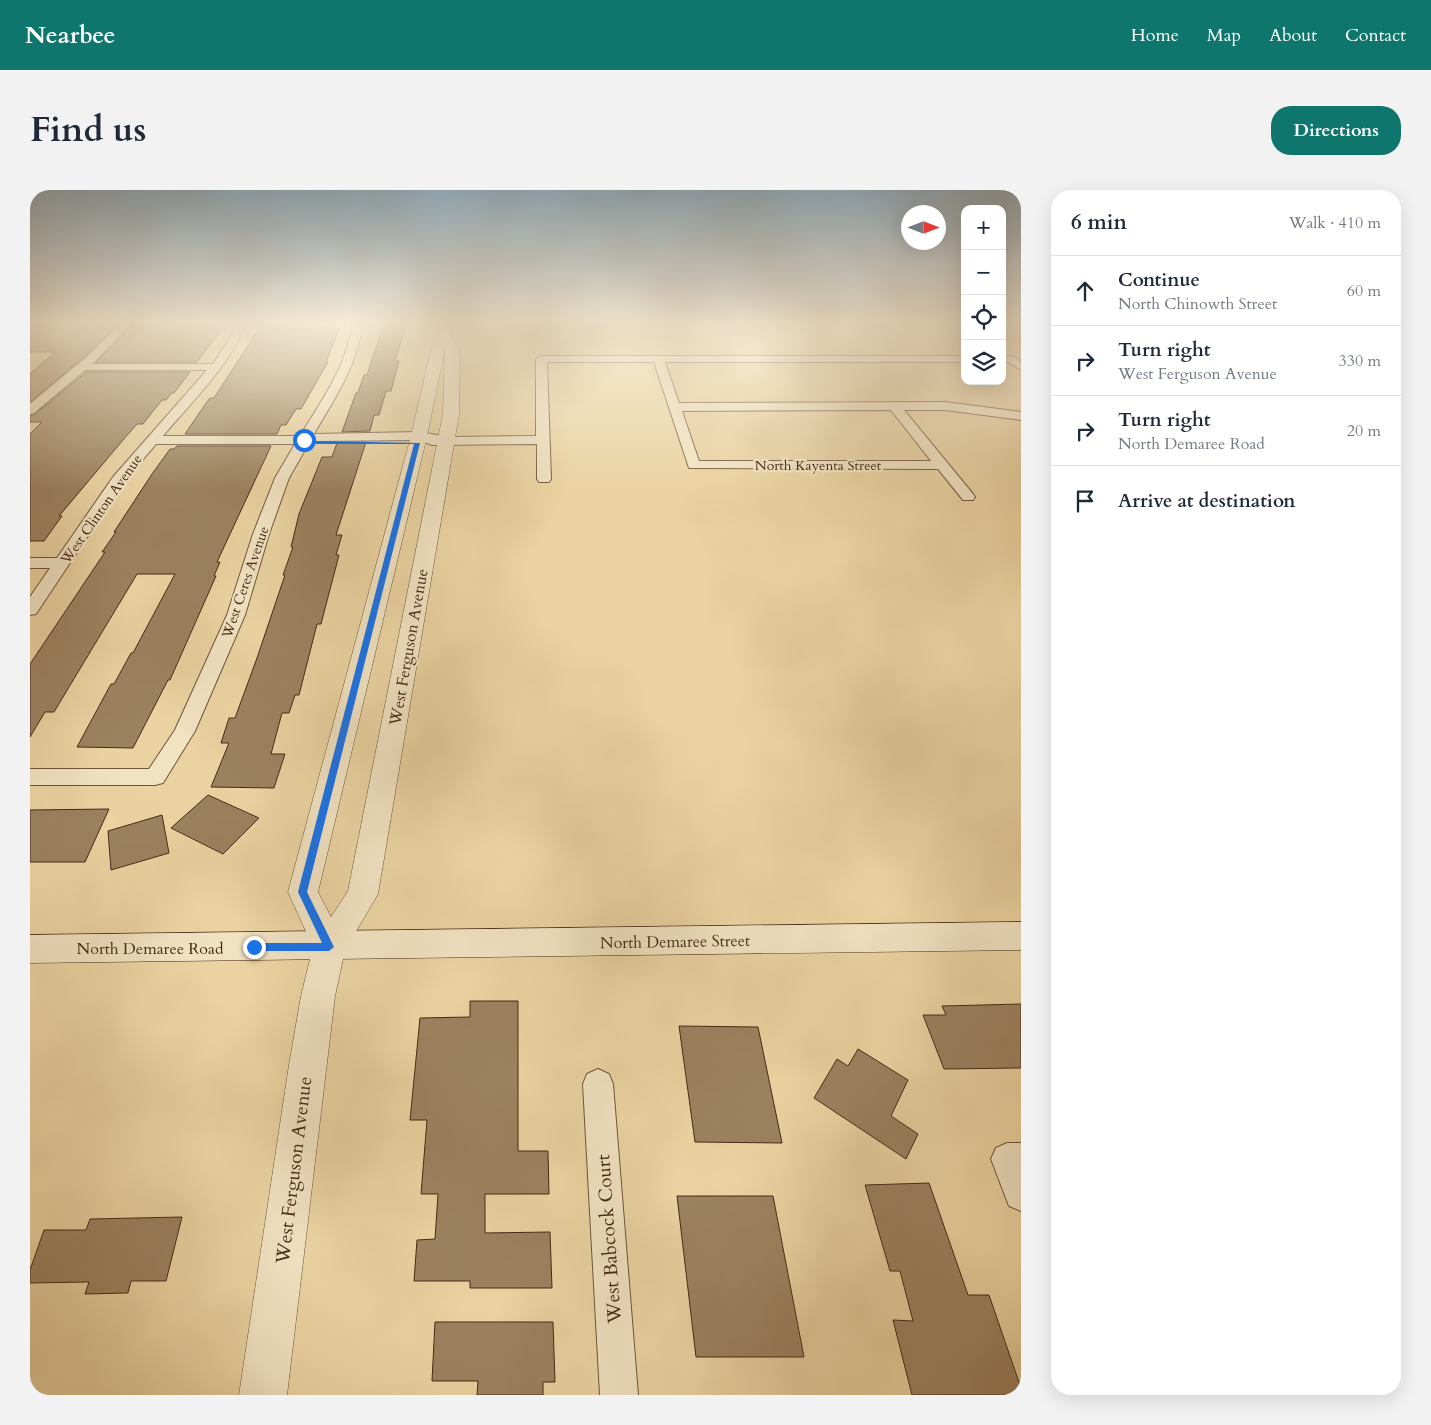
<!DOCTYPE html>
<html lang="en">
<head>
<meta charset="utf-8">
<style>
  :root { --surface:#fff; --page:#f2f2f3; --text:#1f2937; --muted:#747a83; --line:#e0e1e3; --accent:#0f766e }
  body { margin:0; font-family:Cardo,serif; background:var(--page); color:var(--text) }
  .controls { position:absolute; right:15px; top:15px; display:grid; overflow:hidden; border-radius:10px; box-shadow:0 5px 20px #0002 }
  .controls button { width:45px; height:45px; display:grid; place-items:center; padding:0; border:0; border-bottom:1px solid var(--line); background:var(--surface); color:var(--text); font:25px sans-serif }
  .compass { position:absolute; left:871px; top:15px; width:45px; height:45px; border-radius:50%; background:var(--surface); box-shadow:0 5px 20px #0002; rotate:90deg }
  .stop { position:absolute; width:15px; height:15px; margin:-11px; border:4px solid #1a73e8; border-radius:50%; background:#fff }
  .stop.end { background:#1a73e8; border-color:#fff; box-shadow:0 1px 5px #0008 }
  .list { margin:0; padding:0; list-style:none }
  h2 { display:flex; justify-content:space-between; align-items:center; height:65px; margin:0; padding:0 20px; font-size:21px }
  h2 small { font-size:16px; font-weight:400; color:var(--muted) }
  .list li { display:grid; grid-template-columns:32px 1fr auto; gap:15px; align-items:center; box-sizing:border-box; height:70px; padding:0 20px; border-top:1px solid var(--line) }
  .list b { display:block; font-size:19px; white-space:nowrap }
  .list p { margin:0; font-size:16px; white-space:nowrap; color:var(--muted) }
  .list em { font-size:16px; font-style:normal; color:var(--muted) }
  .icon { flex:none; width:28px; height:28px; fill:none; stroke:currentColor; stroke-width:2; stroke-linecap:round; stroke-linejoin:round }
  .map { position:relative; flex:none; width:991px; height:1205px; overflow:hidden; border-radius:20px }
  header { display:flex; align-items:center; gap:30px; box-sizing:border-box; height:70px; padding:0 25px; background:var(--accent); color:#fff }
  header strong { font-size:24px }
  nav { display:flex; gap:28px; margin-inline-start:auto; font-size:18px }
  .intro { display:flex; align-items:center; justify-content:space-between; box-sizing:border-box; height:120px; padding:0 30px }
  h1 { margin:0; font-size:35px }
  .button { padding:12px 22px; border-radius:20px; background:var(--accent); color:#fff; font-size:18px; font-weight:700 }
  main { display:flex; gap:30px; padding:0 30px }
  aside { flex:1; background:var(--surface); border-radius:20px; box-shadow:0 5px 20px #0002 }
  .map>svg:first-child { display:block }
  .building { fill:#9b825f; stroke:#452a18 }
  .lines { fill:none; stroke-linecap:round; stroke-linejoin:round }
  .minor-casing { stroke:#6e543a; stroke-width:2 }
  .tertiary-casing { stroke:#6e543a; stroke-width:1 }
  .secondary-casing { stroke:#452a18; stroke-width:1 }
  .minor { fill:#f1e2c2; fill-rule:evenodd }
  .tertiary { fill:#f1e2c2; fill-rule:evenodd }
  .secondary { fill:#f1e2c2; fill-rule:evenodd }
  .route { fill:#1a73e8 }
  .labels { text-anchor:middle; stroke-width:4.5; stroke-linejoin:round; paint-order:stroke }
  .far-street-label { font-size:14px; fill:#452a18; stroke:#f1e2c2 }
  .street-label { font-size:16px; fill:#452a18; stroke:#f1e2c2 }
  .near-street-label { font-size:19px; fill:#452a18; stroke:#f1e2c2 }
</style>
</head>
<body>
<header>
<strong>Nearbee</strong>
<nav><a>Home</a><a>Map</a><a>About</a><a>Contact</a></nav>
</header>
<div class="intro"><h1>Find us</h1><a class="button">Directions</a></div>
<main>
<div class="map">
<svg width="991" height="1205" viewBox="0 0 991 1205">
  <rect width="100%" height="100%" fill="#ead3a1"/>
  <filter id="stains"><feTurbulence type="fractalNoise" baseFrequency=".004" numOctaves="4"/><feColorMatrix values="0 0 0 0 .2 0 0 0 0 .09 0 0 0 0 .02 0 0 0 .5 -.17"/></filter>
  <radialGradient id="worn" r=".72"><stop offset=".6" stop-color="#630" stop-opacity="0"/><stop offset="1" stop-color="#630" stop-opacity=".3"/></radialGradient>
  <path class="building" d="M17 131H90L59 163 0 212V184L25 162H0V140L11 133Z
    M106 131H198L167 172H66Z
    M234 131 306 132 305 139H309L296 172H298L271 219H266L256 235H251L247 244H155L174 216 180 208H184Z
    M359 131H377L365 171H369L361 201H356L349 225H344L340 241 312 242 326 203H328L334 185H337L352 139 355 135H358Z
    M56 182H160L144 203H142L136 210H132L113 234H107L93 250 29 326H32L14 351H0V244L12 232H0V226L5 224Z
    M336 252 306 345H312L306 365H309L291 434H287L269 505H265L259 523H252L241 564H255L244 598 181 597 199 553H191L199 528H205L227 468 255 385H253L263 357H261L269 324 292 267H302L307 253Z
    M147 256H241L187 372H190L184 386H186L140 490H138L103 558 47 557 81 494H84L101 463H103L145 384H107L24 522H15L0 547V474L75 362H72L86 342H84L122 284 140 259H144Z
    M178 605 229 628 193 664 141 638Z
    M79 619 55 672H0V620Z
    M132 625 139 663 81 680 78 641Z
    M440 811H488V961H518L519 1004H455V1043L520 1042 522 1098H440V1091H384L387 1050 405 1049 408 1004H391L397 930H380L390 828 440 827Z
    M991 814V878L914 879 893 825H916L912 816Z
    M649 836 728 837 752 953 665 952Z
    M828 859 878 890 861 926 888 944 876 969 784 908 807 869 818 876Z
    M899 993 938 1105H959L991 1198V1205H882L863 1130 883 1131 870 1081H860L835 995Z
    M647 1006H743L774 1167H666Z
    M152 1027 136 1091H101L98 1103 55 1104 59 1092 0 1093V1080L14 1040H56L60 1029Z
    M405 1132H523L525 1192H513V1205H447L448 1191H402Z"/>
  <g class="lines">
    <g class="minor-casing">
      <path id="minor" d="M93 131H104L62 174H183L201 146 207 131H217C200 176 163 210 133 246H270C292 210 318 174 323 131H333C329 173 305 208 284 244L389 242 419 247 506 246V169L511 166H935V172H635L649 213 915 212 991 222V230L915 220H874L943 304 945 307 943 310H933L908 279 659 278 624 172H517L521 289 519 292H509L507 289V254L402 255 389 250 289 251 279 253 259 288 239 344 215 425 165 541 133 593 125 595H0V579H119L145 540 197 425 223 344 245 288 265 254H126L93 293 6 424 0 425V407L20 378H0V368H27L83 287 177 180H55L4 223 0 224V214L60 164ZM861 220 901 271H669L652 221Z
        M972 166 985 167 991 172V180L978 172H972Z
        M568 879 579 884 583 894 608 1205H570L553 894 557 884Z
        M977 953H991V1021L979 1016 961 969 966 958Z"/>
    </g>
    <g class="tertiary-casing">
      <path id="tertiary" d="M408 131H420L422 149 429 159 430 168 429 224 348 704 315 760 305 806 257 1205H209L259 875 271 806 283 757 258 702 381 246 401 160 410 149ZM415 159 413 224 318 701 301 727 288 702 397 246Z"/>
    </g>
    <g class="secondary-casing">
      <path id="secondary" d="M991 732V760L0 773V745Z"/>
    </g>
    <use href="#minor" class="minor"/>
    <use href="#tertiary" class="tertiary"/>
    <use href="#secondary" class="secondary"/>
  </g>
  <linearGradient id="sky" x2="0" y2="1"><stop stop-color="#92aab9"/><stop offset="0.44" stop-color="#f6ebd5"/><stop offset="1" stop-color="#f6ebd5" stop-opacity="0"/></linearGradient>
  <rect width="991" height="300" fill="url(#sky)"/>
  <path class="route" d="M274 248 287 251 390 253 277 702 304 757 299 761H224L220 757 224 753H292L268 702 384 254H287L272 251Z"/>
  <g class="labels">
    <g class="far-street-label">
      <text x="788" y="280">North Kayenta Street</text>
      <text transform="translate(71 319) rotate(-55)" y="5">West Clinton Avenue</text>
      <text transform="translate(215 392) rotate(-71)" y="5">West Ceres Avenue</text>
    </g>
    <g class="street-label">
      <text transform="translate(378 457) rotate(-80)" y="6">West Ferguson Avenue</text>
      <text transform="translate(645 751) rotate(-1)" y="6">North Demaree Street</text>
      <text x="120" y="764">North Demaree Road</text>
    </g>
    <g class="near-street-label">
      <text transform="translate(263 980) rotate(-83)" y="7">West Ferguson Avenue</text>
      <text transform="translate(578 1049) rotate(-94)" y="7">West Babcock Court</text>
    </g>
  </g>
  <rect width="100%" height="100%" filter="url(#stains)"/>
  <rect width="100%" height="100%" fill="url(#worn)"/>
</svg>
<div class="controls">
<button>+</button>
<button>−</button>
<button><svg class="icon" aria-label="locate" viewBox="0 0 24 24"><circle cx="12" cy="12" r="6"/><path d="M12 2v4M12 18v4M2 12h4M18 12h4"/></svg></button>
<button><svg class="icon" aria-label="layers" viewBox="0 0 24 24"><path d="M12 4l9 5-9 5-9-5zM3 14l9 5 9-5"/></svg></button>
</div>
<svg class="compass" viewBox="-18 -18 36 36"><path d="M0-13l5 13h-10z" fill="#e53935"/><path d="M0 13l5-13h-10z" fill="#747a83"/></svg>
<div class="stop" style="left:274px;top:250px"></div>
<div class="stop end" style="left:224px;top:757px"></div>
</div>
<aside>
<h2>6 min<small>Walk · 410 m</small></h2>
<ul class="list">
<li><svg class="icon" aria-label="ahead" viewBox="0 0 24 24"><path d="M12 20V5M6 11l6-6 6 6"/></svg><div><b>Continue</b><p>North Chinowth Street</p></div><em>60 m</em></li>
<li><svg class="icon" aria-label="right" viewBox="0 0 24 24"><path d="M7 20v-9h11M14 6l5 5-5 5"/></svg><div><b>Turn right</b><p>West Ferguson Avenue</p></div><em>330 m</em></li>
<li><svg class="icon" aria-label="right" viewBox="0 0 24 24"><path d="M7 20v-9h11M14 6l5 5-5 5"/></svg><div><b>Turn right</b><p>North Demaree Road</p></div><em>20 m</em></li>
<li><svg class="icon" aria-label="arrive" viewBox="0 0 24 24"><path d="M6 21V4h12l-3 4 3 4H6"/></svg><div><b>Arrive at destination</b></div></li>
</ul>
</aside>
</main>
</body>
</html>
